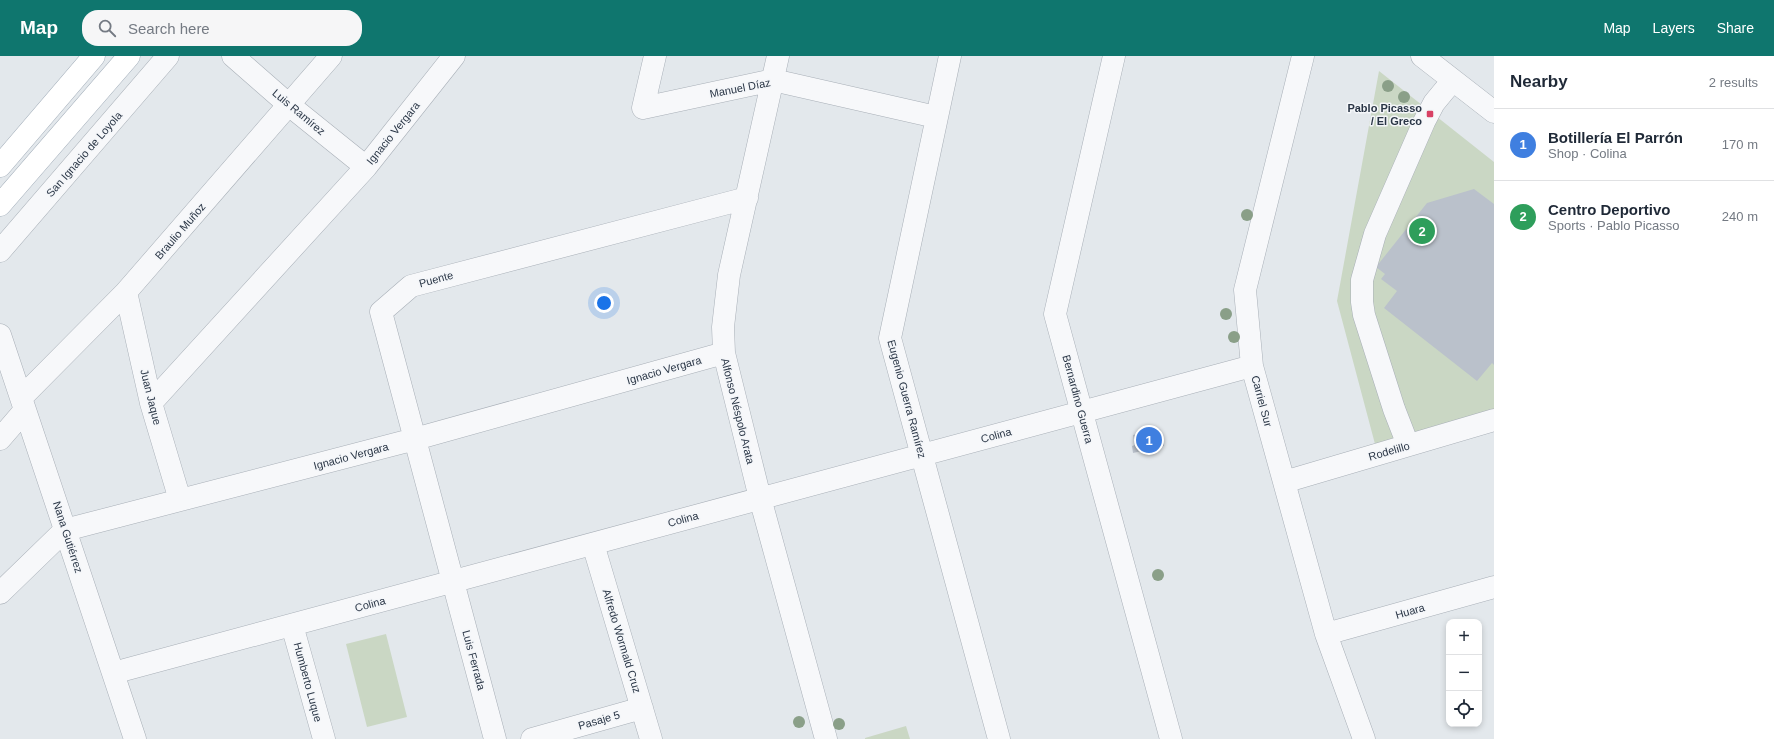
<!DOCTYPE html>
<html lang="en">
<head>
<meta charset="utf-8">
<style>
  :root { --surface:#fff; --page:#f6f6f7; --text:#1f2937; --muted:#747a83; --line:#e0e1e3; --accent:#0f766e }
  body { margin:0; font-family:Helvetica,sans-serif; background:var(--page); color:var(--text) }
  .controls { position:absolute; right:12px; bottom:12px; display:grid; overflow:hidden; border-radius:8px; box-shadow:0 2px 6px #0003 }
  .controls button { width:36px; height:36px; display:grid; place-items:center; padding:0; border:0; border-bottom:1px solid var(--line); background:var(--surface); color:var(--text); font:20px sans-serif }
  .you { position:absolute; left:604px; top:247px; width:14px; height:14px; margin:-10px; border:3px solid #fff; border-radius:50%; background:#1a73e8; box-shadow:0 0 0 6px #1a73e833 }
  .badge { display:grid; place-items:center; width:26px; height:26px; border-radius:50%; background:var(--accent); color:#fff; font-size:13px; font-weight:700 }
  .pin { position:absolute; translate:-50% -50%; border:2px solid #fff; box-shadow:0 1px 4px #0006 }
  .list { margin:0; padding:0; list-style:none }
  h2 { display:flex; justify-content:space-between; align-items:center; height:52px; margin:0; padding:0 16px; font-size:17px }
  h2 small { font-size:13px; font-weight:400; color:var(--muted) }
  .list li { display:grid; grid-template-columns:26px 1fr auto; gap:12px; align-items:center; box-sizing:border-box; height:72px; padding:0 16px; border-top:1px solid var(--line) }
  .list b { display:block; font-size:15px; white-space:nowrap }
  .list p { margin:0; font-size:13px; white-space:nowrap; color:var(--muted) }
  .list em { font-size:13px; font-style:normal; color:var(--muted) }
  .icon { flex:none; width:22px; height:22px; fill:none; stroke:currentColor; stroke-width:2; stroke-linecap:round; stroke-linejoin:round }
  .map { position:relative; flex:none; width:1494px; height:683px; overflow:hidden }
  header { display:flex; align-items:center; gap:24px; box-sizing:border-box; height:56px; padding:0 20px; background:var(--accent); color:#fff }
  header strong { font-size:19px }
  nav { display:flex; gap:22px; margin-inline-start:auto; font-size:14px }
  .search { width:280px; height:36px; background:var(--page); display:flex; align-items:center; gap:10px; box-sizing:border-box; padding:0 14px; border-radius:16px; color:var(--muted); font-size:15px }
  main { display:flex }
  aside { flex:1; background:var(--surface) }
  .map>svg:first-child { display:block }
  .green { fill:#cad7c4 }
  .building { fill:#bac1cb }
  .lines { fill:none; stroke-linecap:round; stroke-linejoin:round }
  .minor-casing { stroke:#a8afb7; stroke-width:23 }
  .major-casing { stroke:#a2adb9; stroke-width:23 }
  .minor { stroke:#f7f8fa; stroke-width:22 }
  .major { stroke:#fff; stroke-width:22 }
  .tree { fill:#8a9f88 }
  .poi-dot { fill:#d84164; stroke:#f4f6f9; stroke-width:1.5 }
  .labels { text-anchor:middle; stroke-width:3; stroke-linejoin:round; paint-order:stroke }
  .street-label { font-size:11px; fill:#2a3646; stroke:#f4f6f9 }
  .poi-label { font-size:11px; font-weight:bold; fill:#2a3646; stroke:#f4f6f9; text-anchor:end }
</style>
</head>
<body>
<header>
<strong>Map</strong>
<div class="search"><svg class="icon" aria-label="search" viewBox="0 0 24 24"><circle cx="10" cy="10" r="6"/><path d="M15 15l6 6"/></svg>Search here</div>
<nav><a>Map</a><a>Layers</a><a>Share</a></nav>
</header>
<main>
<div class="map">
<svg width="1494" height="683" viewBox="0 0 1494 683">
  <rect width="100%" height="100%" fill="#e3e8ec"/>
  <path class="green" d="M1379 15 1494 106V353L1375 388 1337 245Z
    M386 578 407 661 367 671 346 588Z
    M906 670 910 683H865V682Z"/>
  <path class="building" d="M1474 133 1494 148V309L1492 307 1477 325 1384 252 1397 235 1381 223 1385 218 1376 211 1427 147Z
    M1160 373 1164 390 1133 397 1132 390 1135 389 1133 379Z"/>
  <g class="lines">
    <g class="minor-casing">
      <path id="minor" d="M233 0 289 49 366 111
        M655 0 643 52 773 24 936 61
        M778 0 729 219 723 271 724 297 760 442 826 683
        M950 0 890 282 999 683
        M1114 0 1055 258 1171 683
        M1303 0 1245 234 1252 310 1326 578 1364 683
        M1422 0 1494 56
        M0 195 168 0
        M126 236 151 347 180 444
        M0 279 135 683
        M21 342 126 236 331 0
        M151 347 366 111 454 0
        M0 383 25 354
        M1408 389 1394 353 1364 259 1362 246V224L1375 178 1424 66 1434 47 1453 24
        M1284 426 1494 364
        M593 488 651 683
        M0 537 65 474 415 383 724 297
        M292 569 324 683
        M1326 578 1494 531
        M113 617 1252 310
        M495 683 381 256 411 230 747 142
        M532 683 642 652"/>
    </g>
    <g class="major-casing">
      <path id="major" d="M0 110 94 0
        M0 149 129 0"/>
    </g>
    <use href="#minor" class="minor"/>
    <use href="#major" class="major"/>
  </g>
  <g class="tree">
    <circle cx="1388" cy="30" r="6"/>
    <circle cx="1404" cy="41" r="6"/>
    <circle cx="1247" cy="159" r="6"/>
    <circle cx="1226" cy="258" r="6"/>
    <circle cx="1234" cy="281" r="6"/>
    <circle cx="1158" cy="519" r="6"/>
    <circle cx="799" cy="666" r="6"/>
    <circle cx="839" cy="668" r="6"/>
  </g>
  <rect class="poi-dot" x="1426" y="54" width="8" height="8" rx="2"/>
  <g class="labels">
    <g class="street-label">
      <text transform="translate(740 32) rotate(-11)" y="4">Manuel Díaz</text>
      <text transform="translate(299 56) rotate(40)" y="4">Luis Ramírez</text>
      <text transform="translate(393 77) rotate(-51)" y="4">Ignacio Vergara</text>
      <text transform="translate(84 98) rotate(-49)" y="4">San Ignacio de Loyola</text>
      <text transform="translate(180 175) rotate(-49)" y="4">Braulio Muñoz</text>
      <text transform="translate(436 223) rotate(-15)" y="4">Puente</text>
      <text transform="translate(664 314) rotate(-16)" y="4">Ignacio Vergara</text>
      <text transform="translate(151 341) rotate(76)" y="4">Juan Jaque</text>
      <text transform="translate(907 343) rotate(75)" y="4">Eugenio Guerra Ramírez</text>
      <text transform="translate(1078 343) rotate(75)" y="4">Bernardino Guerra</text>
      <text transform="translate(1262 345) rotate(75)" y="4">Carriel Sur</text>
      <text transform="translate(738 355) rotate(76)" y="4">Alfonso Néspolo Arata</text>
      <text transform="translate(996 379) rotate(-15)" y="4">Colina</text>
      <text transform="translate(1389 395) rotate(-16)" y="4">Rodelillo</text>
      <text transform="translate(351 400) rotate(-15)" y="4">Ignacio Vergara</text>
      <text transform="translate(683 463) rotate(-15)" y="4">Colina</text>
      <text transform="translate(68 481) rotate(72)" y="4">Nana Gutiérrez</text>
      <text transform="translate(370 548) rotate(-15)" y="4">Colina</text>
      <text transform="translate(1410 555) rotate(-16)" y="4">Huara</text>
      <text transform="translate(622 585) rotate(73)" y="4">Alfredo Wormald Cruz</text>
      <text transform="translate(474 604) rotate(75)" y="4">Luis Ferrada</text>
      <text transform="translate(308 626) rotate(75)" y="4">Humberto Luque</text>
      <text transform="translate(599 664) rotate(-16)" y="4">Pasaje 5</text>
    </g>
    <g class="poi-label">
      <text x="1422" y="56">Pablo Picasso<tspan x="1422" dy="13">/ El Greco</tspan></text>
    </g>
  </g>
</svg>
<div class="controls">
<button>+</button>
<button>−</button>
<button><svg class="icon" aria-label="locate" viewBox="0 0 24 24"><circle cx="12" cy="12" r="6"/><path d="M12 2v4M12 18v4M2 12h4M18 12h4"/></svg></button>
</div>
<div class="you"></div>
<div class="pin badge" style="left:1149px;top:384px;background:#3f7fe0">1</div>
<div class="pin badge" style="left:1422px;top:175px;background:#2e9e5b">2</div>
</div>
<aside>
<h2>Nearby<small>2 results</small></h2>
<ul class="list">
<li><span class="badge" style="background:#3f7fe0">1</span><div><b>Botillería El Parrón</b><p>Shop · Colina</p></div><em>170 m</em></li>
<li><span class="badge" style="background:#2e9e5b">2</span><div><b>Centro Deportivo</b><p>Sports · Pablo Picasso</p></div><em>240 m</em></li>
</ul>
</aside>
</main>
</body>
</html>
